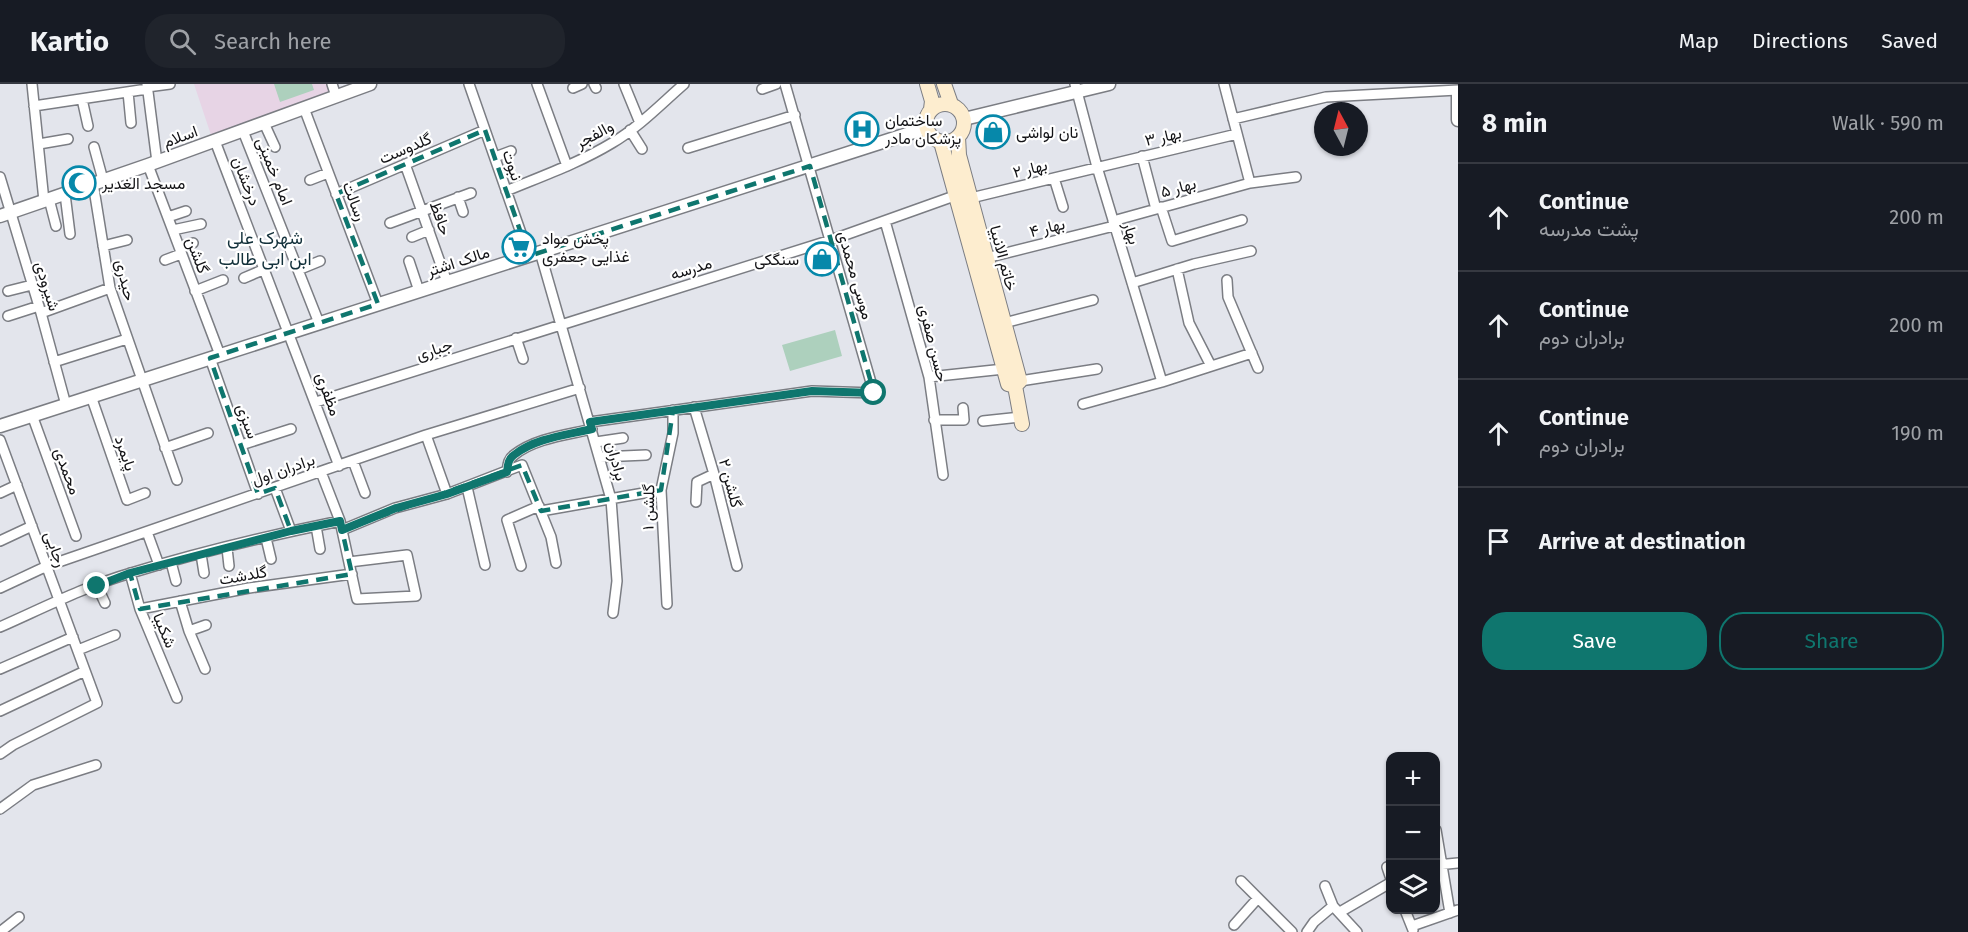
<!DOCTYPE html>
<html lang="en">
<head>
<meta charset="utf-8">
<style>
  :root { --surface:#171b24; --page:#20242c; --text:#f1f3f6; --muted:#9ea1a6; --line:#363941; --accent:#0f766e }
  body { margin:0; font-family:"Fira Sans",Vazirmatn,sans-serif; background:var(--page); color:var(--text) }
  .controls { position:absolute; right:18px; bottom:18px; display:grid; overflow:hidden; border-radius:12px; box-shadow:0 2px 4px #0004 }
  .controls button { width:54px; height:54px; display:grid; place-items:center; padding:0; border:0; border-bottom:2px solid var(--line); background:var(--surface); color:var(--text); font:30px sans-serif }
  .compass { position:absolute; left:1314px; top:18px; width:54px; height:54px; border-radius:50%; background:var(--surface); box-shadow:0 2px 4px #0004; rotate:353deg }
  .stop { position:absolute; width:18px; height:18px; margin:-14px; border:4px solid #0f766e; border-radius:50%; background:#fff }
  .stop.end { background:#0f766e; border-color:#fff; box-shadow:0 2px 6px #0008 }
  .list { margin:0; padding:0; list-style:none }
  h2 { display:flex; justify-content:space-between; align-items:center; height:78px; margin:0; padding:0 24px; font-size:26px }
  h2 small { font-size:20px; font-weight:400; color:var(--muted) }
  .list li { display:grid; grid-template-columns:39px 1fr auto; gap:18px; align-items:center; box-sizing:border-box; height:108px; padding:0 24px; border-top:2px solid var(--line) }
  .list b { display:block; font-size:22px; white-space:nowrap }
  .list p { margin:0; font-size:20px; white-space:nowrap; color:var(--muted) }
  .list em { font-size:20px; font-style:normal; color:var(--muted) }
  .actions { display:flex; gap:12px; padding:18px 24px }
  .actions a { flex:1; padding:14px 0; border:2px solid var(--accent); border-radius:24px; text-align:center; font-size:21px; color:var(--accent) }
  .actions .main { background:var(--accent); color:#fff }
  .icon { flex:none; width:33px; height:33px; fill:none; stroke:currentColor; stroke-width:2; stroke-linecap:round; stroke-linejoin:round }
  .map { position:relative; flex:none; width:1458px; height:848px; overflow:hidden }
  header { display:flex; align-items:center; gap:36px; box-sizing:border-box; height:84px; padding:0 30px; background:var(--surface); border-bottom:2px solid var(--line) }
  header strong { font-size:28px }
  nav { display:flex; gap:33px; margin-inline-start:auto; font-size:21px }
  .search { width:420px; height:54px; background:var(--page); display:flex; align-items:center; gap:15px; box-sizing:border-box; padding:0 21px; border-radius:24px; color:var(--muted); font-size:22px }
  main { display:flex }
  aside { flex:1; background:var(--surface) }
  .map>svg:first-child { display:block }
  .education { fill:#e7d4e5 }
  .green { fill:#add0bd }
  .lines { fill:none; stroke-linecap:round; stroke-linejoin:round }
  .minor-casing { stroke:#7b7d83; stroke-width:12 }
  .tertiary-casing { stroke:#7b7d83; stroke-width:15 }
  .secondary-casing { stroke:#7b7d83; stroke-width:16 }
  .minor { stroke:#fff; stroke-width:9 }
  .tertiary { stroke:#fff; stroke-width:12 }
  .secondary { stroke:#fdedcf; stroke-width:14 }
  .route { stroke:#0f766e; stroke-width:8 }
  .marked { fill:none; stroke:#0f766e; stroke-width:4.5; stroke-dasharray:12 8; stroke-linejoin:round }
  .labels { text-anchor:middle; stroke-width:4.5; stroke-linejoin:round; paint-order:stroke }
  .poi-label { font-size:16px; fill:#131316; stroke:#fff; text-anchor:start }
  .street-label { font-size:16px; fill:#131316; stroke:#fff }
  .neighbourhood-label { font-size:18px; fill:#13313b; stroke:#fff }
</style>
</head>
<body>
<header>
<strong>Kartio</strong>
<div class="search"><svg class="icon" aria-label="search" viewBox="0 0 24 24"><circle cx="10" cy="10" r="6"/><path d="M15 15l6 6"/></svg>Search here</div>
<nav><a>Map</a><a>Directions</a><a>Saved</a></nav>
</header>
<main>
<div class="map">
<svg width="1458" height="848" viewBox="0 0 1458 848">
  <rect width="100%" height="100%" fill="#e3e5ec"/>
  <path class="education" d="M194 0H328L330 7 211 51Z"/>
  <path class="green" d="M274 0H312L314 6 280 18Z
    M835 246 842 272 790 287 782 261Z"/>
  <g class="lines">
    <g class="minor-casing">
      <path id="minor" d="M32 0 44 117
        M147 0 157 78
        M332 0 336 12
        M469 0 529 172
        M537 0 567 82
        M594 0 596 4
        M624 0 640 39
        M1075 0 1097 83 1162 298
        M1224 0 1250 99
        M147 3 170 0
        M573 4 582 0
        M762 5 776 0
        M128 8 131 39
        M82 15 88 42
        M34 22 147 5
        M304 24 378 220
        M1233 35 1326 13 1458 6
        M264 39 275 63
        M630 46 642 65
        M243 47 319 239
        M215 57 339 382
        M39 60 68 55
        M94 63 103 96
        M688 64 795 31
        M1142 72 1156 125
        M495 73 511 67
        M405 80 447 198
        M148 81 220 271
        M0 93 41 229 66 321
        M1054 94 1063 123
        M310 96 328 89
        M93 99 110 204 177 396
        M506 107C542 92 579 79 612 59 639 43 661 20 684 0
        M65 110 70 150
        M336 110 485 46
        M458 113 463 128
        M971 114 1237 50
        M49 115 56 142
        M1161 123 1172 157 1242 136
        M168 133 186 127
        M885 137 929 293 943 391
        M1113 137 1250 99 1296 93
        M390 139 471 109
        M173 146 201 140
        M412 153 429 146
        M103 162 127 156
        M179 163 193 159
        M540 168 611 415 617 497 613 529
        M986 174 1114 142
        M165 176 181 170
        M409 177 419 207
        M1177 185 1189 239 1211 282
        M298 186 320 177
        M244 194 265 185
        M1227 196 1228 213 1258 284
        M1132 199 1194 180 1251 167
        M8 207 32 201
        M195 207 223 196
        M41 229 110 204
        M8 232 39 222
        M1004 239 1093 216
        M516 254 523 275
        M210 274 258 410
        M54 278 127 255
        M929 293 1004 285
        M1020 297 1097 285
        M91 312 127 416 145 409
        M316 318 831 156 957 111
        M1083 320 1162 298 1252 269
        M694 323 714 390 737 482
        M32 331 76 452
        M934 336H964L963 324
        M983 337 1020 333
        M590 338 812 307 874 309 785 0
        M426 351 447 410
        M0 356 97 619 13 661 0 670
        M596 358 623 354
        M241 361 291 345
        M165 364 208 349
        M600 373 646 371
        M353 377 365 409
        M321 388 340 437 356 511 357 515 416 512 407 471 349 478
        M507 388C508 381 508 375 514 371 535 354 567 351 592 345
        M467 403 485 481
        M275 404 291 447
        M0 409 17 401
        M696 418 697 398 714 390
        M541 427 661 406
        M316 442 320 465
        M342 446 395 424 447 410 522 381 551 453 556 479
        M147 448 159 481
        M266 454 271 475
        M0 457 32 442
        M227 464 229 482
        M201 470 204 489
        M171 478 176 497
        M521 482 507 436 539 422
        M130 489 140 525 177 614
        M97 502 105 519
        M0 504 47 482 426 351 580 304
        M180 517 189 547 205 585
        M667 520 661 406 673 349V326
        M140 525 249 504 352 490
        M0 543C43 524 86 502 131 489 200 468 271 451 340 437
        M189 547 206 541
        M78 566 115 551
        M0 585 73 553
        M0 627 85 587
        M0 725 33 701 96 681
        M1436 746 1450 829
        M1437 781 1458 779
        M1387 783 1390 792
        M1241 797 1292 848
        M1325 802 1333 822 1357 848
        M1405 826 1413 846
        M1340 828 1390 799
        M1234 841 1258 814
        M1412 842 1458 826
        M0 848 19 833
        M1307 848 1314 838 1333 822"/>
    </g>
    <g class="tertiary-casing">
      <path id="tertiary" d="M1458 9V36
        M964 35 1109 0
        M0 132 148 81 370 0
        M0 342 926 44"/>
    </g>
    <g class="secondary-casing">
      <path id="secondary" d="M927 0 932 17 931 25
        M944 0 951 20
        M926 39a19 19 0 1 1 38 0a19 19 0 1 1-38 0Z
        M958 53 959 71 1020 297 1015 302 1022 340
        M941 58 1008 300 1015 302"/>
    </g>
    <use href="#minor" class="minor"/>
    <use href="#tertiary" class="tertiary"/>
    <use href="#secondary" class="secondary"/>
  </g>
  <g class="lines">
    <path class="route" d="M97 502 130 489 291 447 340 437 342 446 396 424 447 410 507 388C508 381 508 375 514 371 535 354 567 351 592 345L590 338 812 307 874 309"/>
  </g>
  <path class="marked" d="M485 46 529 172 810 82 874 309 812 307 673 326 661 406 541 427 522 381 342 446 352 490 140 525 130 489 291 447 275 404 258 410 210 274 378 220 336 110Z"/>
  <defs>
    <g id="hospital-ring" transform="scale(1.725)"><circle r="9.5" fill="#fff" stroke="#0688aa" stroke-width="1.5"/><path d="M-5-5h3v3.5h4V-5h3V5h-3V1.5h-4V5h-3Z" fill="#0688aa"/></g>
    <g id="shop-ring" transform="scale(1.725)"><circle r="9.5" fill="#fff" stroke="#0688aa" stroke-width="1.5"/><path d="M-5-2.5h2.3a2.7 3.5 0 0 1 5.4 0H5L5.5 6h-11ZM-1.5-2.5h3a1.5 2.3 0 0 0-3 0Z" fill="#0688aa"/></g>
    <g id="mosque-ring" transform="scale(1.725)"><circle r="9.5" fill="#fff" stroke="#0688aa" stroke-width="1.5"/><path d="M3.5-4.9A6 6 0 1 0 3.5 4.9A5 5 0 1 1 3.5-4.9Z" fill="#0688aa"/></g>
    <g id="supermarket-ring" transform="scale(1.725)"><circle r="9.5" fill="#fff" stroke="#0688aa" stroke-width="1.5"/><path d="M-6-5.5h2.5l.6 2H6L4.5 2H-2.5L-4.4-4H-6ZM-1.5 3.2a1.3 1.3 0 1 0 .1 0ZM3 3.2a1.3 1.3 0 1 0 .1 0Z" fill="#0688aa"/></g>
  </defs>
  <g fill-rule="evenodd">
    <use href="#hospital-ring" x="862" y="45"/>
    <use href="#shop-ring" x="993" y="48"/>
    <use href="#mosque-ring" x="79" y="99"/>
    <use href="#supermarket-ring" x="519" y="163"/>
    <use href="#shop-ring" x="822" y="175"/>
  </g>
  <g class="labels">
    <g class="poi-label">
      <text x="885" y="42">ساختمان<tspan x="885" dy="18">پزشکان مادر</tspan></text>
      <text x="1016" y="54">نان لواشی</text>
      <text x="102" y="105">مسجد الغدیر</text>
      <text x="542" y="160">پخش مواد<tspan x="542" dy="18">غذایی جعفری</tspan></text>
      <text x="799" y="181" text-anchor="end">سنگکی</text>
    </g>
    <g class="street-label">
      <text transform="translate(594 50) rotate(-29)" y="6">والفجر</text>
      <text transform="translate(180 52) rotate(-20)" y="6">اسلام</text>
      <text transform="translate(1163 52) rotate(-13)" y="6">بهار ۳</text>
      <text transform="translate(405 64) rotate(-23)" y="6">گلدوست</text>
      <text transform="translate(513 81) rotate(71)" y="6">نبوت</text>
      <text transform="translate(1030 84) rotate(-14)" y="6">بهار ۲</text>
      <text transform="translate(275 87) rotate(68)" y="6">امام خمینی</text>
      <text transform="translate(247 97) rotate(69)" y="6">درخشان</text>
      <text transform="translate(1178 103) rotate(-15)" y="6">بهار ۵</text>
      <text transform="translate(355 117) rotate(69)" y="6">رسالت</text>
      <text transform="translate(441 134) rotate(70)" y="6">حافظ</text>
      <text transform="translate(1047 143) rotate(-14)" y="6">بهار ۴</text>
      <text transform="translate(1132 149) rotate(73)" y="6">بهار</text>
      <text transform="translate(198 171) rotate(69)" y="6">گلشن</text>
      <text transform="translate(1004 174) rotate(75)" y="6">خاتم الانبیا</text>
      <text transform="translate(458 177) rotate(-18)" y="6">مالک اشتر</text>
      <text transform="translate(691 184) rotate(-17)" y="6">مدرسه</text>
      <text transform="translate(856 191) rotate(74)" y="6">موسی محمدی</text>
      <text transform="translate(126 196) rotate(77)" y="6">حیدری</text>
      <text transform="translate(48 202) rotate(73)" y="6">شیرودی</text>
      <text transform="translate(934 259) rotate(76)" y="6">حسن صفری</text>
      <text transform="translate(434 265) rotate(-18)" y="6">جباری</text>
      <text transform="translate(329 310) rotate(70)" y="6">مظفری</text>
      <text transform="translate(248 337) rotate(70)" y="6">سبزی</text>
      <text transform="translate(126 369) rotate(71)" y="6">پایمرد</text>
      <text transform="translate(617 377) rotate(75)" y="6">برادران</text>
      <text transform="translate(283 385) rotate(-19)" y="6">برادران اول</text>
      <text transform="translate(68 387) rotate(70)" y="6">محمدی</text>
      <text transform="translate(731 399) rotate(75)" y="6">گلشن ۲</text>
      <text transform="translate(648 423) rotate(-89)" y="6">گلشن ۱</text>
      <text transform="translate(56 465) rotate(70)" y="6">رجایی</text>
      <text transform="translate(243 491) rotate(-10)" y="6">گلدشت</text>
      <text transform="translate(165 546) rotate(67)" y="6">شکیبا</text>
    </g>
    <g class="neighbourhood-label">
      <text x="265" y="160">شهرک علی<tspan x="265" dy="21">ابن ابی طالب</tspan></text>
    </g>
  </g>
</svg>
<div class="controls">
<button>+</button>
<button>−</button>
<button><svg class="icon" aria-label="layers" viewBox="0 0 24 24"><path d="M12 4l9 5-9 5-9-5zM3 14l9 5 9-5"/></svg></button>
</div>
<svg class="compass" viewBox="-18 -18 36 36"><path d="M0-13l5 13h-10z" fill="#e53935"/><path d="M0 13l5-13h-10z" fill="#9ea1a6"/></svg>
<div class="stop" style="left:874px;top:309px"></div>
<div class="stop end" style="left:97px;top:502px"></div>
</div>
<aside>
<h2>8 min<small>Walk · 590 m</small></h2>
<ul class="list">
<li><svg class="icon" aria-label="ahead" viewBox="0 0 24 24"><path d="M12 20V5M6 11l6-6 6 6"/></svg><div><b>Continue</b><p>پشت مدرسه</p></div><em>200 m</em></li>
<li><svg class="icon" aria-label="ahead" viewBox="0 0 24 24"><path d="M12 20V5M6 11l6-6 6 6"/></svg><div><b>Continue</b><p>برادران دوم</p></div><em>200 m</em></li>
<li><svg class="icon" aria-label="ahead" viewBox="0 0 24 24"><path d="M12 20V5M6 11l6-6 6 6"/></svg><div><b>Continue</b><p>برادران دوم</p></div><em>190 m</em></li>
<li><svg class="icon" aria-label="arrive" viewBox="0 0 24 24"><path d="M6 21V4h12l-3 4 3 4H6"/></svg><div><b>Arrive at destination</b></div></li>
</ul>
<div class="actions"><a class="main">Save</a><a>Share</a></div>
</aside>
</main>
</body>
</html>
